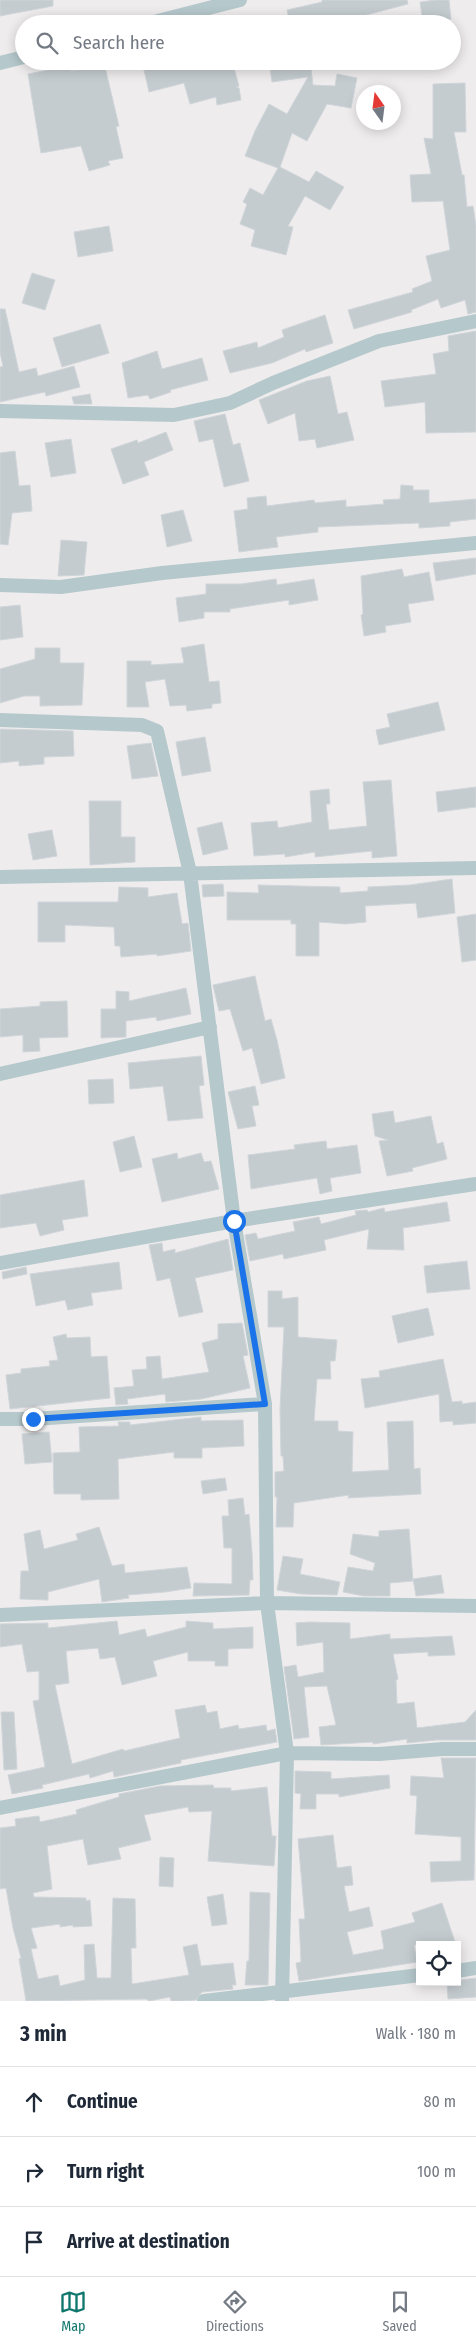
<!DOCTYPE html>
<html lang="en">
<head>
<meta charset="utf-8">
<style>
  :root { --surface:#fff; --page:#f6f6f7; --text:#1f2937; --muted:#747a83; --line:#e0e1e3; --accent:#0f766e }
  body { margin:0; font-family:"Fira Sans Condensed",sans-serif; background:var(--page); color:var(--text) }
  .controls { position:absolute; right:15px; bottom:15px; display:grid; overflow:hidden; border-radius:0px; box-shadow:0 2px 12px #0003 }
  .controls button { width:45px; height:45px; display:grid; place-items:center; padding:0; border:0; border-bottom:1px solid var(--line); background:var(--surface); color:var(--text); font:25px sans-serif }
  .compass { position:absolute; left:356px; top:85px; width:45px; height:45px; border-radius:50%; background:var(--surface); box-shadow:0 2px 12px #0003; rotate:346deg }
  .stop { position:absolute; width:15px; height:15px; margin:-11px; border:4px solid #1a73e8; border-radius:50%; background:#fff }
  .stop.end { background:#1a73e8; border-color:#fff; box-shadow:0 1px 5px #0008 }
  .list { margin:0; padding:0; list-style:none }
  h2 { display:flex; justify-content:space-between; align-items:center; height:65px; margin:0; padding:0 20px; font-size:21px }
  h2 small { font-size:16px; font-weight:400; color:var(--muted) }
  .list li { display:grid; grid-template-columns:32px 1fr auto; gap:15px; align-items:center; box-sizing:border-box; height:70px; padding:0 20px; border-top:1px solid var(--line) }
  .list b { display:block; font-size:19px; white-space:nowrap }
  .list em { font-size:16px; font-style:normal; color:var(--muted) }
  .icon { flex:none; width:28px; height:28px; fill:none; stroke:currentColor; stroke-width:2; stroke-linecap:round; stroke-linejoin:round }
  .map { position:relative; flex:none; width:476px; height:2001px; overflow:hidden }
  .search { position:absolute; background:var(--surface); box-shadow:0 2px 12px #0003; left:15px; right:15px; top:15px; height:55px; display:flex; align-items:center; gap:12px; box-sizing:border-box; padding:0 18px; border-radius:28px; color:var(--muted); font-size:19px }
  .sheet { height:275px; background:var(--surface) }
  nav { display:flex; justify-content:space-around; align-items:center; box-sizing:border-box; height:70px; border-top:1px solid var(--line); background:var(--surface); font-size:14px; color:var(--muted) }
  nav a { display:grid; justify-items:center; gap:2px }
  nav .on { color:var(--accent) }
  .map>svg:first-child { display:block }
  .building { fill:#c5ccd0; stroke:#cfd5d9 }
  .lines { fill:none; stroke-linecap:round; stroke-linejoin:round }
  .minor { stroke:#b5c8cc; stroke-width:14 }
  .route { stroke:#1a73e8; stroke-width:6 }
</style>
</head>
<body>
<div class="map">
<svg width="476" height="2001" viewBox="0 0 476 2001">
  <rect width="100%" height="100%" fill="#efeced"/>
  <path class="building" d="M0 0H53V6L0 16Z
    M322 0H407L408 4 351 19 352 24H328L327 21 290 24 287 10 322 2Z
    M436 0H449L451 19 423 23 420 2Z
    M142 61H232L239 86 236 87 239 88 241 100 217 105 216 97 190 104 184 83 149 92Z
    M269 61H310L313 85 335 86 337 74 357 78 351 108 327 104 307 141 292 133 280 167 309 182 316 171 344 187 330 210 305 196 288 226 293 227 286 255 251 246 255 230 240 224 247 204 243 202 250 188 263 195 278 168 245 156 255 131 269 104 287 114 308 77 272 82Z
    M104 63 119 126 116 127 123 158 108 161 110 165 89 171 81 146 41 153 28 74 70 66 71 71Z
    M465 83 466 132H454L462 175H464L467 207 473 206 476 226V312L468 314 465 300 441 308 438 299 411 310 412 312 354 329 348 310 413 292 412 289 432 281 426 256 450 250 443 201 412 202 410 175 431 174 424 138 433 139V84Z
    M109 226 113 251 78 257 74 232Z
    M32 273 55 280 45 310 22 303Z
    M0 309H5L19 372 36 368 38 376 74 366 80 387 46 396 45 392 0 402V367L3 366 0 353Z
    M325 315 333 343 306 352 305 349 272 363 230 373 223 351 257 342 258 348 284 337 282 330Z
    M100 324 109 353 62 367 53 338Z
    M476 331V432L426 433 425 402 385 407 381 381 436 374 433 354 449 351 448 336Z
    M157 351 162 369 202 358 208 380 170 390 171 392 150 399 148 395 128 398 122 363Z
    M330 376 338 414 347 412 354 440 317 448 315 439 299 441 295 413 268 424 259 400 307 381Z
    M90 394 92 404H74L72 397Z
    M225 414 233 445 240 443 249 481 224 487 213 439 199 442 194 421Z
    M166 432 173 450 144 462 149 475 123 484 111 449 137 440 138 443Z
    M71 439 76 473 51 477 45 443Z
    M15 451 19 486 30 485 32 511 12 513 8 545 0 544V453Z
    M401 485 413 486V490H429V503L476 499V519L450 522V526L419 528V523L318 527V532L276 537 278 547 239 552 234 511 248 509 247 498 266 496 267 506 314 500 315 503 346 500V507L384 504 383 500 400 499Z
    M183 510 192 541 167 547 161 515Z
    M61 540 87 542 84 575 58 576Z
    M476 558V574L436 581 433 563Z
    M402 569 404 577 429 572 434 600 408 604 411 622 385 626 386 632 364 636 361 615 363 614 361 576Z
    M276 579 277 585 314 579 318 600 289 605V600L230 609V612H204V618L179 622 176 598 206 594V584H241Z
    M20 605 23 637 0 640V607Z
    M204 644 209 682 219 681 221 703 212 704V708L187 711 186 705 170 706 165 679 145 682 149 707H127V661H151V665L184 663 181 648Z
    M35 648H60V663H84L82 705 40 706V696H24L0 703V669L35 659Z
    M438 702 445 730 379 745 376 730 390 727 387 714Z
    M0 729 73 731 74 756 44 757V764L19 766V761L0 763Z
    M205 737 211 771 182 776 176 742Z
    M151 743 158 776 132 779 127 746Z
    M391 780 397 856 372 858V851L315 857V852L285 857V854L254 856 251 823 277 821 278 828 312 822 310 791 329 789 330 804H326L329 830 367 826 363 782Z
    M476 787V807L438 812 436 792Z
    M89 801H121V837H135V862L90 865Z
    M222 822 228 849 203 855 197 828Z
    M52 830 57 856 33 860 28 834Z
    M452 879 455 913 418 918 416 903 365 906 366 922 345 924 319 922V956H296V924H291V920H227V892L259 893 258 885 340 887V893L368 891V887L410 885Z
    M223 884 224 896 203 897 202 885Z
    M119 887 148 888V897L177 893 182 924 188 923 191 951 157 956V954L121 957 120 946H115L114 927 65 925V942H38V902H118Z
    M476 914V960L462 962 457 917Z
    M255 976 265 1021 271 1019 277 1040 285 1078 261 1084 252 1048 243 1051 230 1009 219 1011 213 985Z
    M186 988 191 1014 157 1021 156 1017 126 1021V1037L101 1038V1009H116V991L129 992V1001Z
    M67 1001 68 1037 39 1038 40 1051 23 1052V1035L0 1037V1009L40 1006V1002Z
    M201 1056 204 1085 199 1086 203 1118 168 1121 163 1086 130 1089 128 1063Z
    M113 1079 114 1103 89 1104 88 1080Z
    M255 1086 259 1105 252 1106 256 1126 238 1129 228 1092Z
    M393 1111 395 1123 431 1116 437 1144 443 1142 447 1159 412 1168 413 1171 387 1176 379 1141 388 1140 375 1136 372 1114Z
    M134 1136 142 1167 120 1172 113 1142Z
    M326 1141 327 1149 357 1145 361 1173 330 1178 332 1191 320 1194 317 1178 251 1189 248 1155 295 1149 294 1145Z
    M177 1153 178 1159 201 1153 204 1162 211 1161 219 1189 162 1202 152 1159Z
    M84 1180 88 1216 62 1220 64 1230 40 1236 36 1223 0 1228V1195Z
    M447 1202 450 1221 403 1228 404 1250 367 1249 369 1229 324 1240 326 1250 284 1259 283 1254 250 1261 245 1235 256 1233 258 1239 295 1231 293 1222 319 1217 321 1224 356 1215 355 1211 367 1210 368 1212 384 1208 385 1212Z
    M228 1239 233 1270 195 1278 203 1312 179 1317 170 1278 157 1281 149 1245 162 1243 163 1252 175 1249V1253Z
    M467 1261 470 1289 427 1293 424 1266Z
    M119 1262 122 1289 91 1293 93 1305 68 1310 65 1300 36 1306 30 1274Z
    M26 1267 27 1274 3 1279 2 1272Z
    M268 1291H282V1299L298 1297V1337L337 1340 335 1361H330L331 1379H317L314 1421H338V1431L353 1432 352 1472 389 1470 387 1422 413 1421 414 1469 420 1468 421 1494 348 1498 349 1495 294 1503 293 1527H276L277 1497H275V1472L284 1471 283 1456H281L280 1409 284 1327H268Z
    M428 1308 434 1335 398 1343 392 1316Z
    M242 1323 248 1355 243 1356 250 1388 201 1399 166 1402 165 1394 127 1399 128 1404 116 1405 114 1388 134 1386 132 1370 147 1369 146 1357 160 1356 162 1379 209 1372 202 1343 218 1339V1324Z
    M66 1334 67 1338 90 1337 91 1357 107 1356 110 1398 10 1409 6 1375 21 1373V1369L50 1366 49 1361 58 1360 53 1337Z
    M443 1359 452 1402 462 1401V1404L476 1402V1423L453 1425V1421L440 1422 439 1394 365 1408 361 1379 380 1377 379 1371Z
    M201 1417V1421L243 1420 244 1446 202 1448V1458H174V1452L118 1459 119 1499 81 1500V1494H54L53 1453 80 1452 79 1427 119 1426 118 1422H130V1425Z
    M49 1432 52 1462 25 1464 22 1434Z
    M225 1478 227 1490 203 1494 201 1481Z
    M243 1498 245 1515 249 1514 252 1552 253 1580H250L249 1595 193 1596 194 1583 232 1584V1548H224L222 1516H229L228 1500Z
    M99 1527 112 1566 124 1564 125 1573 187 1567 191 1588 165 1592 128 1595 129 1598 102 1602 99 1579 48 1592V1600L20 1599 21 1571H29L24 1534 40 1530 44 1549 78 1540 76 1534Z
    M409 1529 413 1581 390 1583V1596H364L343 1592 348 1567 373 1571 375 1563 350 1554 353 1534 379 1537V1531Z
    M283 1556 303 1559 300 1574 340 1582 337 1595 301 1594 277 1590Z
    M441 1575 444 1593 416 1596 413 1579Z
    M117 1621 119 1635 145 1629 147 1637 186 1627V1621L213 1623V1629L253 1627V1648L228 1649V1666H215V1661H188V1652L153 1661 157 1676 122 1685 115 1657 100 1659 98 1648 66 1651 69 1683 55 1685 72 1764 123 1749 124 1751 180 1738 175 1710 205 1705 207 1713 217 1711 220 1729 238 1725 239 1729 266 1725 267 1731 275 1729 277 1742 181 1760V1763L114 1777 113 1771 90 1778 89 1774 42 1785 43 1788 12 1794 8 1775 45 1767 33 1701 39 1700V1671L27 1672 22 1644 0 1647V1624L48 1623V1628Z
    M309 1622 350 1623V1639L390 1634V1639L452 1636 455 1655 428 1656V1652L393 1654 398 1679 396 1680 397 1704 414 1702 417 1728 465 1722 476 1710V1740H436L407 1743V1739L373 1744V1742L321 1745 319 1727 336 1725 327 1686 304 1687 309 1737 294 1739 284 1667 296 1665 298 1677 324 1672 323 1642 297 1646 296 1623Z
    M1 1712H14L17 1769 4 1770Z
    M441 1758H476L474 1880 431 1882 430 1862 461 1861V1837L415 1834 417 1796 410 1795 411 1776 444 1778Z
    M295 1771 331 1772V1779L389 1775 390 1788 339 1797V1794H316V1809H300L301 1794 295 1793Z
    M213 1785 214 1788H231V1791L267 1787 272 1836H276L274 1866 208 1861 212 1811 189 1812 188 1807 144 1815 151 1840 118 1848 121 1859 88 1865 83 1839 47 1846 52 1889 33 1893 34 1897 86 1898V1901L90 1900 92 1926 73 1927V1925L60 1927V1924L31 1928 37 1948 31 1949 38 1979 58 1975 60 1986 85 1980 84 1945 94 1944 97 1978H111L113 1898 135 1899 136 1948H131L132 1984 189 1975 183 1947 197 1944 201 1966 233 1963 236 1985H232L233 1989 202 1992 196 2000 184 2001H171L170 1997 149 2001 146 1999 26 2001 19 1959 21 1958 13 1928 6 1888 0 1889V1828L16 1826 15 1819 39 1816 40 1822 77 1814 76 1810 119 1797V1794L160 1786Z
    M333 1835 337 1868 351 1866 353 1885 344 1886 349 1912 369 1907 373 1926 347 1932 353 1955 384 1949 381 1931 415 1922 412 1913 442 1903 456 1945H414L417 1962 299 1981 296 1963 301 1962 299 1919H305L298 1839Z
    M160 1857 174 1858 173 1887 159 1886Z
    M250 1892 270 1893 268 1985H245L247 1961H249Z
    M223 1894 227 1924 212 1926 207 1897Z
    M476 1978V1997L448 1999 447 1982Z"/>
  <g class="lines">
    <path class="minor" d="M146 24 240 0
      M0 63 24 57
      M0 411 174 415 230 403 273 383 379 341 476 321
      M0 585 61 587 162 573 476 543
      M0 720 142 725 157 731 190 873 234 1221 265 1404 267 1603 287 1753 282 2001
      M0 877 476 868
      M0 1074 210 1027
      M0 1263 234 1221 476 1184
      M0 1419H33L265 1404
      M0 1615 267 1603 476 1606
      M0 1808 287 1753 379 1754 443 1749H476
      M457 1971 476 1968
      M204 2001 420 1975"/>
  </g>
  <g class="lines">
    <path class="route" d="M33 1419 265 1404 234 1221"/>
  </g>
</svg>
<div class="controls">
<button><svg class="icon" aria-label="locate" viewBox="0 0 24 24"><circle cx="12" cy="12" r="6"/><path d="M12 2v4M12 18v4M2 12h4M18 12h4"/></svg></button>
</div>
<svg class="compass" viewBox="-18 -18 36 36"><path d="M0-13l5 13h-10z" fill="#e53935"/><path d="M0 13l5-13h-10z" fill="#747a83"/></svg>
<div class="stop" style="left:234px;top:1221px"></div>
<div class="stop end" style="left:33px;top:1419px"></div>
<div class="search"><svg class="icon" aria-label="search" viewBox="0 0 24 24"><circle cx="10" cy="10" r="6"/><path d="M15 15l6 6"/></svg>Search here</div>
</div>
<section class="sheet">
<h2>3 min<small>Walk · 180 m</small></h2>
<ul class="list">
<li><svg class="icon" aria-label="ahead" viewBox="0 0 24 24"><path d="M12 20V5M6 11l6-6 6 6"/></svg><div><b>Continue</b></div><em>80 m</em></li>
<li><svg class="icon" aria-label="right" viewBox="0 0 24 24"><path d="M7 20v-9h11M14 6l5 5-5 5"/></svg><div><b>Turn right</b></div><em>100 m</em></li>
<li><svg class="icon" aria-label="arrive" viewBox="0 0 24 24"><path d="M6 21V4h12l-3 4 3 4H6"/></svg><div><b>Arrive at destination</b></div></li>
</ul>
</section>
<nav>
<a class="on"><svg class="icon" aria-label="map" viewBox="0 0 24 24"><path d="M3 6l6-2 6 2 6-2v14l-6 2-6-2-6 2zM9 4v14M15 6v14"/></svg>Map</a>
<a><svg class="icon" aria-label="directions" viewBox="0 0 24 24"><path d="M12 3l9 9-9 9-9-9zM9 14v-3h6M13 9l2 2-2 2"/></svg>Directions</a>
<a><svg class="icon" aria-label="saved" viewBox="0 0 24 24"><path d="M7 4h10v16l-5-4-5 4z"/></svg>Saved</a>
</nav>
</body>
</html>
